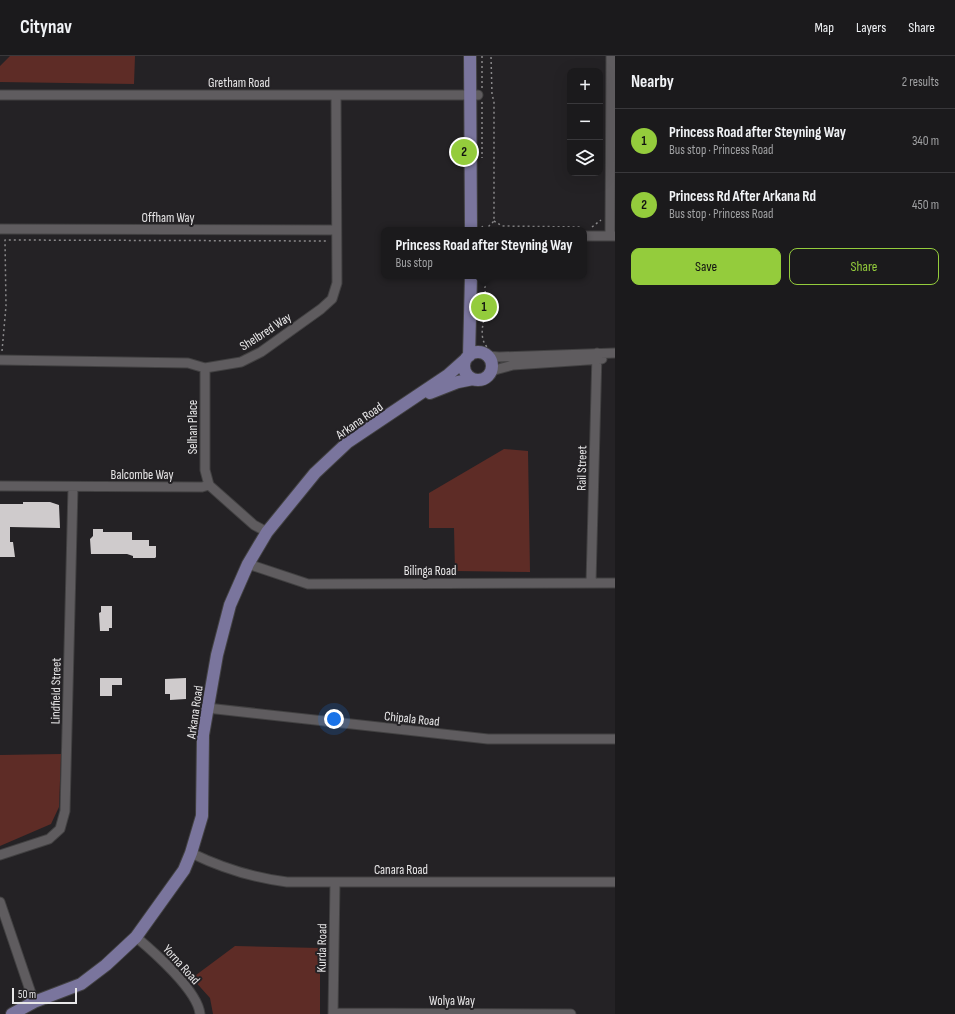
<!DOCTYPE html>
<html lang="en">
<head>
<meta charset="utf-8">
<style>
  :root { --surface:#1b1a1c; --page:#242325; --text:#f1f3f6; --muted:#a0a1a3; --line:#39383b; --accent:#94cc3c }
  body { margin:0; font-family:"Sofia Sans Condensed",sans-serif; background:var(--page); color:var(--text) }
  .controls { position:absolute; right:12px; top:12px; display:grid; overflow:hidden; border-radius:8px; box-shadow:0 4px 16px #0002 }
  .controls button { width:36px; height:36px; display:grid; place-items:center; padding:0; border:0; border-bottom:1px solid var(--line); background:var(--surface); color:var(--text); font:20px sans-serif }
  .scale { position:absolute; left:12px; bottom:10px; width:65px; box-sizing:border-box; padding-left:4px; border:2px solid #e8e7e8; border-top:0; font-size:11px; line-height:14px; white-space:nowrap; color:#e8e7e8; -webkit-text-stroke:3px #242225; paint-order:stroke }
  .you { position:absolute; left:334px; top:663px; width:14px; height:14px; margin:-10px; border:3px solid #fff; border-radius:50%; background:#1a73e8; box-shadow:0 0 0 6px #1a73e833 }
  .badge { display:grid; place-items:center; width:26px; height:26px; border-radius:50%; background:var(--accent); color:#111; font-size:13px; font-weight:700 }
  .pin { position:absolute; translate:-50% -50%; border:2px solid #fff; box-shadow:0 1px 4px #0006 }
  .popup { position:absolute; left:381px; top:171px; width:206px; height:52px; box-sizing:border-box; display:grid; place-content:center; border-radius:8px; background:var(--surface); filter:drop-shadow(0 1px 3px #0005); font-size:13px; white-space:nowrap; color:var(--muted) }
  .popup b { font-size:15px; color:var(--text) }
  .popup::after { content:''; position:absolute; left:50%; top:100%; margin-left:-8px; border:8px solid transparent; border-top-color:var(--surface) }
  .list { margin:0; padding:0; list-style:none }
  h2 { display:flex; justify-content:space-between; align-items:center; height:52px; margin:0; padding:0 16px; font-size:17px }
  h2 small { font-size:13px; font-weight:400; color:var(--muted) }
  .list li { display:grid; grid-template-columns:26px 1fr auto; gap:12px; align-items:center; box-sizing:border-box; height:64px; padding:0 16px; border-top:1px solid var(--line) }
  .list b { display:block; font-size:15px; white-space:nowrap }
  .list p { margin:0; font-size:13px; white-space:nowrap; color:var(--muted) }
  .list em { font-size:13px; font-style:normal; color:var(--muted) }
  .actions { display:flex; gap:8px; padding:12px 16px }
  .actions a { flex:1; padding:9px 0; border:1px solid var(--accent); border-radius:8px; text-align:center; font-size:14px; color:var(--accent) }
  .actions .main { background:var(--accent); color:#111 }
  .icon { flex:none; width:22px; height:22px; fill:none; stroke:currentColor; stroke-width:2; stroke-linecap:round; stroke-linejoin:round }
  .map { position:relative; flex:none; width:615px; height:958px; overflow:hidden }
  header { display:flex; align-items:center; gap:24px; box-sizing:border-box; height:56px; padding:0 20px; background:var(--surface); border-bottom:1px solid var(--line) }
  header strong { font-size:19px }
  nav { display:flex; gap:22px; margin-inline-start:auto; font-size:14px }
  main { display:flex }
  aside { flex:1; background:var(--surface) }
  .map>svg:first-child { display:block }
  .green { fill:#5e2c26 }
  .building { fill:#cfcbcc }
  .lines { fill:none; stroke-linecap:round; stroke-linejoin:round }
  .minor-casing { stroke:#424142; stroke-width:11 }
  .major-casing { stroke:#424142; stroke-width:14 }
  .path { stroke:#8a898b; stroke-width:1.5; stroke-dasharray:2 3; stroke-linecap:butt }
  .minor { stroke:#5f5c5f; stroke-width:9 }
  .major { stroke:#7a759d; stroke-width:12 }
  .labels { text-anchor:middle; stroke-width:4; stroke-linejoin:round; paint-order:stroke }
  .street-label { font-size:13px; fill:#e8e7e8; stroke:#242225 }
</style>
</head>
<body>
<header>
<strong>Citynav</strong>
<nav><a>Map</a><a>Layers</a><a>Share</a></nav>
</header>
<main>
<div class="map">
<svg width="615" height="958" viewBox="0 0 615 958">
  <rect width="100%" height="100%" fill="#242225"/>
  <path class="green" d="M10 0H135L134 28 0 26V10Z
    M504 393 528 395 530 516 455 515 454 472H429V437Z
    M61 698 59 751 51 768 0 790V699Z
    M235 890 320 892V958H213L210 942 192 922Z"/>
  <path class="building" d="M23 446H50L59 449 60 472 10 471V486H13L15 501H0V448H23Z
    M93 473H103V476H132V484H149V490H156V501L155 502H133V500L127 498H91L90 483 93 480Z
    M101 550H112V572H109V575H100L99 557 101 556Z
    M100 622H122V629H112V640H100Z
    M186 622V643L170 644V638H165V623Z"/>
  <g class="lines">
    <g class="minor-casing">
      <path id="minor" d="M0 39H478
        M0 173 336 174
        M584 180H615
        M610 180 611 0
        M488 300 499 301 615 297
        M0 304 188 307 205 312 241 306 261 296 321 253 332 243 337 227 336 39
        M205 312V414L209 429
        M491 315 513 309 602 303
        M0 430 202 431 209 429 254 469 267 476
        M248 508 308 528 615 527
        M591 527 597 297
        M207 652 488 683H615
        M191 797C222 812 254 822 287 826H615
        M0 799 49 783 60 773 65 755 73 431
        M0 846 34 946
        M136 881C154 896 198 935 200 958
        M333 957 571 958
        M333 958 335 826"/>
    </g>
    <g class="major-casing">
      <path id="major" d="M470 0 471 174
        M464 310a14 14 0 1 1 28 0a14 14 0 1 1-28 0Z
        M469 300 471 220
        M430 337 458 326 473 323
        M12 958 34 946 81 928 106 909 136 881 184 814 191 797 202 760 203 679 217 599 230 549 248 508 267 476 315 417 348 386 448 319 466 303"/>
    </g>
    <path class="path" d="M482 0V32
      M482 46V102
      M494 165 502 170 580 171
      M482 170 484 174
      M592 171 601 164
      M485 174 494 165V45L492 39 491 0
      M484 220C485 230 486 242 485 252 485 265 477 281 488 292
      M2 295 6 250 5 184 328 185"/>
    <use href="#minor" class="minor"/>
    <use href="#major" class="major"/>
  </g>
  <g class="labels">
    <g class="street-label">
      <text x="239" y="31">Gretham Road</text>
      <text x="168" y="166">Offham Way</text>
      <text transform="translate(265 275) rotate(-33)" y="5">Shelbred Way</text>
      <text transform="translate(359 364) rotate(-35)" y="5">Arkana Road</text>
      <text transform="translate(192 371) rotate(-90)" y="5">Selhan Place</text>
      <text transform="translate(581 412) rotate(-89)" y="5">Rail Street</text>
      <text x="142" y="423">Balcombe Way</text>
      <text x="430" y="519">Bilinga Road</text>
      <text transform="translate(55 635) rotate(-89)" y="5">Lindfield Street</text>
      <text transform="translate(194 656) rotate(-82)" y="5">Arkana Road</text>
      <text transform="translate(412 662) rotate(6)" y="5">Chipala Road</text>
      <text x="401" y="818">Canara Road</text>
      <text transform="translate(321 892) rotate(-89)" y="5">Kurda Road</text>
      <text transform="translate(182 908) rotate(48)" y="5">Yorna Road</text>
      <text x="452" y="949">Wolya Way</text>
    </g>
  </g>
</svg>
<div class="controls">
<button>+</button>
<button>−</button>
<button><svg class="icon" aria-label="layers" viewBox="0 0 24 24"><path d="M12 4l9 5-9 5-9-5zM3 14l9 5 9-5"/></svg></button>
</div>
<div class="scale">50 m</div>
<div class="you"></div>
<div class="pin badge" style="left:484px;top:251px">1</div>
<div class="popup"><b>Princess Road after Steyning Way</b>Bus stop</div>
<div class="pin badge" style="left:464px;top:96px">2</div>
</div>
<aside>
<h2>Nearby<small>2 results</small></h2>
<ul class="list">
<li><span class="badge">1</span><div><b>Princess Road after Steyning Way</b><p>Bus stop · Princess Road</p></div><em>340 m</em></li>
<li><span class="badge">2</span><div><b>Princess Rd After Arkana Rd</b><p>Bus stop · Princess Road</p></div><em>450 m</em></li>
</ul>
<div class="actions"><a class="main">Save</a><a>Share</a></div>
</aside>
</main>
</body>
</html>
